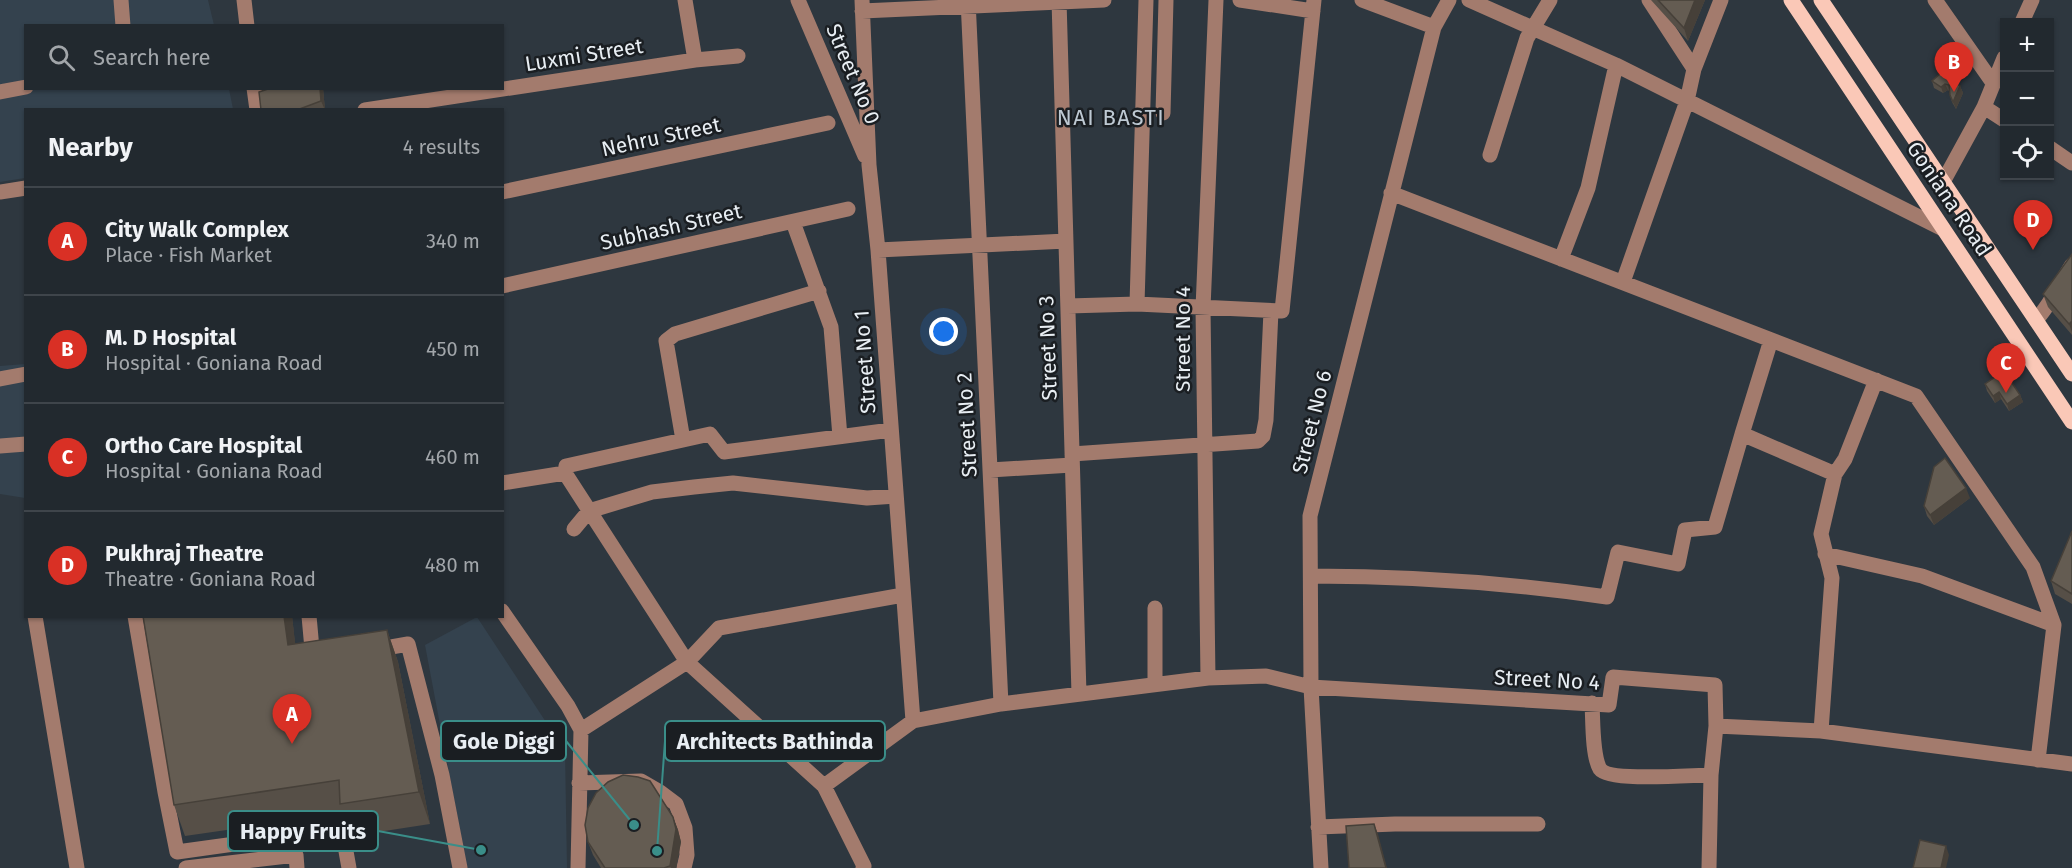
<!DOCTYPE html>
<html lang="en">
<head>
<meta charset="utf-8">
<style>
  :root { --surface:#22292f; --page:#2a3137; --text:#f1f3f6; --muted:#a2a6aa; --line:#3f454b; --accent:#d93025 }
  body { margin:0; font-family:"Fira Sans",sans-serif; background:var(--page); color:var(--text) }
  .controls { position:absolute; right:18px; top:18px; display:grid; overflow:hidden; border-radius:0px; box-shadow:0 2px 4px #0004 }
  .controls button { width:54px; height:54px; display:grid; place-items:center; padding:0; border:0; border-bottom:2px solid var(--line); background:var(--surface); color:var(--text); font:30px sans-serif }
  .you { position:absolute; left:944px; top:332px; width:21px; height:21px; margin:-15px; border:4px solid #fff; border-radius:50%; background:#1a73e8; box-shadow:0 0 0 9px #1a73e833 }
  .badge { display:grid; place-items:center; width:39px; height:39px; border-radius:50%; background:var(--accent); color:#fff; font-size:20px; font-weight:700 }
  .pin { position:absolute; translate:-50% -50px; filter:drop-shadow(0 2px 3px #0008) }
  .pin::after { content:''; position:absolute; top:32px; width:21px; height:18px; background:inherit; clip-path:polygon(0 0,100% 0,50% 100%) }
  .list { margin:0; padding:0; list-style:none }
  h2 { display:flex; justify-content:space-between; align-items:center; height:78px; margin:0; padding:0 24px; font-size:26px }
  h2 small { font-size:20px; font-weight:400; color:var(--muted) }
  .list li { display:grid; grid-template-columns:39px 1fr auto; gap:18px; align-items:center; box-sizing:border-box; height:108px; padding:0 24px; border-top:2px solid var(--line) }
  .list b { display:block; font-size:22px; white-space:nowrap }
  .list p { margin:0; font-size:20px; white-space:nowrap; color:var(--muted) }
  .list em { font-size:20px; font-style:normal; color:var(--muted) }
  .icon { flex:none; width:33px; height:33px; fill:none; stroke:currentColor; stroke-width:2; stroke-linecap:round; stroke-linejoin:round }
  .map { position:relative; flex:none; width:2072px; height:868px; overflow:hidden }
  .search { position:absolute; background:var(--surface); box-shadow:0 2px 4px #0004; left:24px; top:24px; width:480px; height:66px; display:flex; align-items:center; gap:15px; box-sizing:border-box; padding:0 21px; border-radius:0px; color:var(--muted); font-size:22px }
  .panel { position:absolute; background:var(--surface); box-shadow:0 2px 4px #0004; left:24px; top:108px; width:480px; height:510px; border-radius:0px }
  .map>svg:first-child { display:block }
  .built { fill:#34424e }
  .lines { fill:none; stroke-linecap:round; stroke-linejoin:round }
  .minor { stroke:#a37b6d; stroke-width:15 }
  .major { stroke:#fac8b7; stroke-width:15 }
  .wall { fill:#564f47 }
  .shaded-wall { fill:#464039 }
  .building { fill:#645c52; stroke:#464039; stroke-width:1.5 }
  .labels { text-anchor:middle; stroke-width:5; stroke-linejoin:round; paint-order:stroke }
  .street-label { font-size:21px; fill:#e8eef3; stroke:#1a1e22 }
  .neighbourhood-label { font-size:22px; letter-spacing:1.5px; fill:#bec9d3; stroke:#1a1e22 }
  .leader { fill:none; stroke:#3a8e89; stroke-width:2 }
  .callout-dot { fill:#3a8e89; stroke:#1a1e22; stroke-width:2 }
  .callout { fill:#1a1e22; stroke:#3a8e89; stroke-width:2 }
  .callout-label { font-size:22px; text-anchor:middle; font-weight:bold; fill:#e8eef3 }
</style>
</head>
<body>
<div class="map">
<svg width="2072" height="868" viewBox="0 0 2072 868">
  <rect width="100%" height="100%" fill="#2e373f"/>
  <path class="built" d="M0 0H208L214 25 26 26V88L229 89 233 109 26 110 25 178 0 182Z
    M25 364V498L0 494V366Z
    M477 617 565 751 567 868H467L425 645Z"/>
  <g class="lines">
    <path class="minor" d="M121 0 123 26
      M244 0 247 26
      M685 0 695 60
      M798 0 865 156
      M862 0 869 165 878 250 913 721
      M968 0 1001 704
      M1059 0 1079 694
      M1240 0 1313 11
      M1362 0 1434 27
      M1469 0 1616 65 1943 229
      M1649 0 1694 69
      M1935 0 1993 83
      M862 11 1104 0
      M2022 22 2032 0
      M254 88 257 110
      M0 92 26 87
      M1984 107 2004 120
      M365 110 695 60 738 56
      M1163 113 1166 0
      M2050 148 2072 163
      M1490 155 1527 38 1550 0
      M1943 182 1984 107 2004 58
      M0 192 26 188
      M502 192 828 123
      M1391 193 1916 396 2033 567 2054 625 2038 760
      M793 222 831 327 840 437
      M878 250 1066 241
      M1561 259 1588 188 1616 65
      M1623 282 1687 101 1694 69 1721 0
      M502 286 848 209
      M1137 304 1146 0
      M1068 306 1137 304 1282 311 1314 0
      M2036 320C2051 304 2060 283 2072 265
      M1771 340 1742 434 1835 474
      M0 379 26 374
      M683 440 666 341 675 334 819 291
      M0 446 26 444
      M1072 454 1258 441 1263 436 1266 420 1271 311
      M990 470 1072 465
      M565 473 687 662 719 628 903 595
      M502 483 565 473 566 466 710 434 724 452 891 430
      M574 529 589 511 652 492 694 487 733 483 867 498 896 496
      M1825 554 1922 576 2054 625
      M1311 576C1410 576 1510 583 1607 597L1618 552 1678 564 1685 530 1715 527 1742 434
      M1155 608V684
      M502 611 568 706 581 730 578 868
      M35 616 77 868
      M135 616 165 792 177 852 342 829 349 868
      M309 616 313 660 315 659
      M374 650 408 644 442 775 460 868
      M1208 678 1203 308 1216 0
      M1592 703C1593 719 1592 756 1600 769 1609 782 1692 775 1711 775
      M581 730 687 662 824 786 864 866 863 868
      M1821 731 1832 578 1821 534 1835 474 1845 459 1876 380
      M579 783 641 781 660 792 676 804 685 828 687 855 684 868
      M824 786 913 721 1001 704 1208 678 1266 676 1311 687 1609 705 1613 677 1715 685 1716 726 1821 731 2072 764
      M1318 827 1395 824H1538
      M186 868 296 855 297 868
      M1321 868 1311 687 1310 516 1434 27 1449 0
      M1709 868 1711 775 1716 726"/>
    <path class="major" d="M1791 0 2072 422
      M1821 0 2072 374"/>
  </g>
  <path class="wall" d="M1651 0H1705L1688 41Z
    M1932 81 1960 86 1963 93 1956 109 1952 102 1949 91 1948 90 1943 93 1934 88Z
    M323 88 325 110H261Z
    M2072 254V335L2048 307 2043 294Z
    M1985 384 2020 395 2023 402 2009 411 2001 399 1995 403 1987 391Z
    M1970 498 1934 525 1927 516 1924 506Z
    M2072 531V604L2055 594 2051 581Z
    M143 616H292L295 644 387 630 398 662 430 824 352 836 344 813 185 836 174 805Z
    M673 817 678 830 681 842 676 868H601L593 855 588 842Z"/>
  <path class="shaded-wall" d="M1695 0H1705L1688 41 1684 28Z
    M1945 84 1948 90 1943 93 1941 87Z
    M1960 86 1963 93 1956 109 1953 102Z
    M320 88H323L325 110 321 101Z
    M2072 321V332L2069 324Z
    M1999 392 2001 399 1995 403 1993 396Z
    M2020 395 2023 402 2009 411 2007 404Z
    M1966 488 1970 498 1934 525 1930 515Z
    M284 616H292L299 676 288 645Z
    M387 630 398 662 430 824 419 792Z
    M673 817 678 830 681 842 676 868H671L670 866Z
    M1374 824 1378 834 1387 868H1386Z
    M1946 846 1949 855 1946 868H1941Z"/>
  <path class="building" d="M1658 0H1695L1684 28Z
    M1941 73 1960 86 1953 102 1950 95 1949 85 1945 84 1941 87 1932 81Z
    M271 88H320L321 101 297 110H261L259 92Z
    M2072 254V321L2069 324 2043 294Z
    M2004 371 2020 395 2007 404 1999 392 1993 396 1985 384Z
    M1945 458 1966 488 1930 515 1924 506 1934 467Z
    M2072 531V594L2051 581Z
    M143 616H284L288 645 387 630 419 792 340 804 339 780 174 805Z
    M623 775 638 777 650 781 673 817 676 829 670 866 664 868H605L588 842 585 825 588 808 596 793 608 782Z
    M1374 824 1386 868H1349L1346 826Z
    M1920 840 1946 846 1941 868H1913Z"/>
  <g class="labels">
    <g class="street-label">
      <text transform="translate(584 55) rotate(-9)" y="7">Luxmi Street</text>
      <text transform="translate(853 74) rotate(67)" y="7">Street No 0</text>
      <text transform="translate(661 137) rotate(-12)" y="7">Nehru Street</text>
      <text transform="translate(1949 199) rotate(56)" y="7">Goniana Road</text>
      <text transform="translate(671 227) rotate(-13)" y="7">Subhash Street</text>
      <text transform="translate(1183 339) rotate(-90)" y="7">Street No 4</text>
      <text transform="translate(1048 348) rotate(-92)" y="7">Street No 3</text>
      <text transform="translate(865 362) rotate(-94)" y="7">Street No 1</text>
      <text transform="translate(1312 422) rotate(-76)" y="7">Street No 6</text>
      <text transform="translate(967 425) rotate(-93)" y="7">Street No 2</text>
      <text transform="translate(1547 680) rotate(3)" y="7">Street No 4</text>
    </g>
    <g class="neighbourhood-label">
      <text x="1111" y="125">NAI BASTI</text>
    </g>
  </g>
  <path class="leader" d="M634 825L566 741M657 851L665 741M481 850L378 831"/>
  <g class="callout-dot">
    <circle cx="634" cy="825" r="6"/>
    <circle cx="657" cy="851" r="6"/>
    <circle cx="481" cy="850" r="6"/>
  </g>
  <g class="callout">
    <rect x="441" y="721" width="125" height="40" rx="6"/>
    <rect x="665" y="721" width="220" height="40" rx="6"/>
    <rect x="228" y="811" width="150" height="40" rx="6"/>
  </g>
  <g class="callout-label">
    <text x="504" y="749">Gole Diggi</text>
    <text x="775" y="749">Architects Bathinda</text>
    <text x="303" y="839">Happy Fruits</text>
  </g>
</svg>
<div class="controls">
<button>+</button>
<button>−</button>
<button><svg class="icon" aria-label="locate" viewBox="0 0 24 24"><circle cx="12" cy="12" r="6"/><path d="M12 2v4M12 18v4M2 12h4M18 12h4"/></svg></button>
</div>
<div class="you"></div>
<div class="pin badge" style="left:292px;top:744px">A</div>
<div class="pin badge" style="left:1954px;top:92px">B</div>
<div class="pin badge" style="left:2006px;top:393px">C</div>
<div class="pin badge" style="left:2033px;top:250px">D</div>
<div class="search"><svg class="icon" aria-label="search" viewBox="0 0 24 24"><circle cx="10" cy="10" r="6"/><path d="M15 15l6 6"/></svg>Search here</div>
<section class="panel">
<h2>Nearby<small>4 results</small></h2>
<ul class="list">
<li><span class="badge">A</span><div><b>City Walk Complex</b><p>Place · Fish Market</p></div><em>340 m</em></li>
<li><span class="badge">B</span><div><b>M. D Hospital</b><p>Hospital · Goniana Road</p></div><em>450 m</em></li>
<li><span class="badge">C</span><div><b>Ortho Care Hospital</b><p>Hospital · Goniana Road</p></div><em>460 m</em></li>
<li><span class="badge">D</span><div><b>Pukhraj Theatre</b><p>Theatre · Goniana Road</p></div><em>480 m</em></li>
</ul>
</section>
</div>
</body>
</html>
